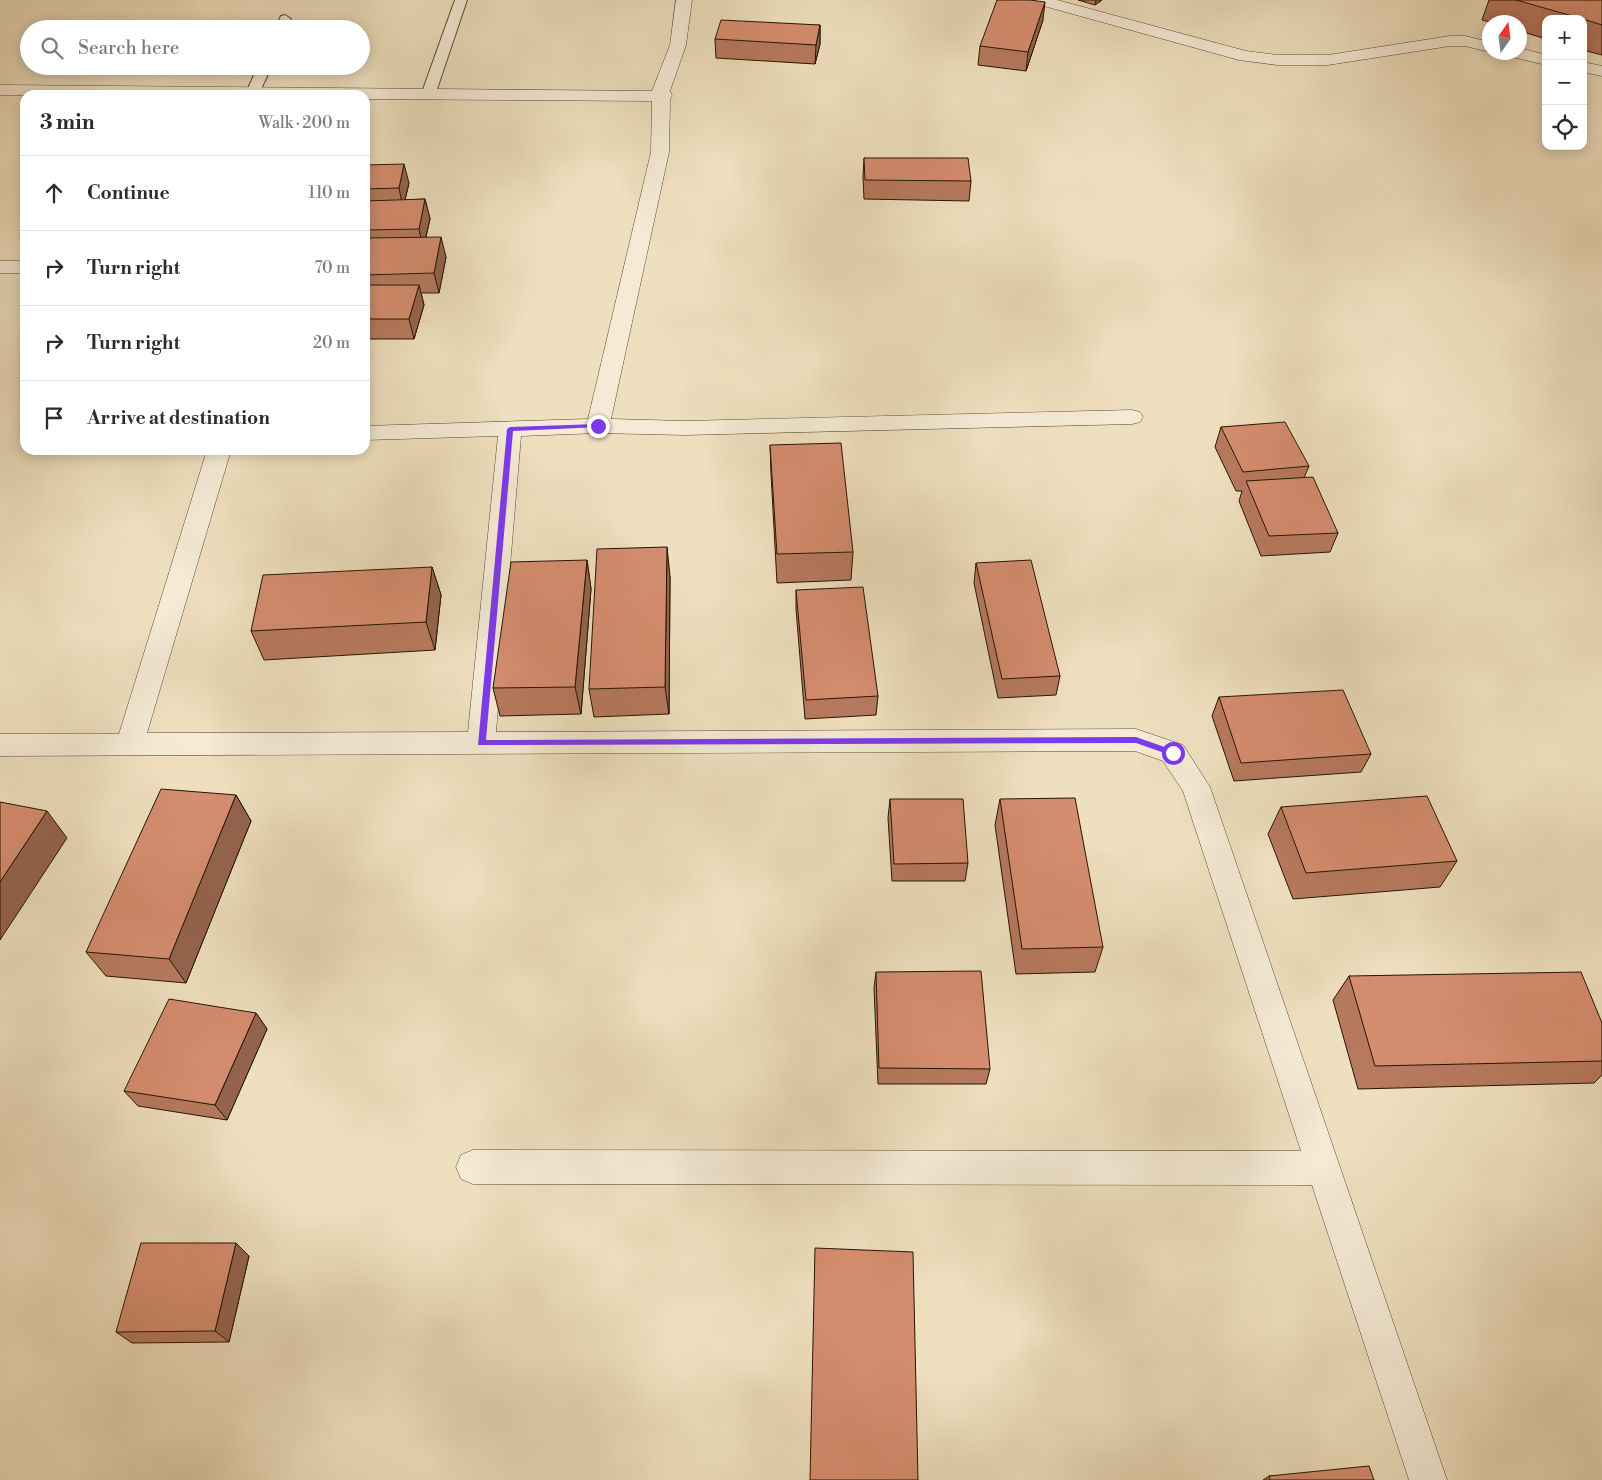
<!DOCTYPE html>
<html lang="en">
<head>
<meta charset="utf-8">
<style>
  :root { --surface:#fff; --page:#f2f2f3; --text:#2b2b33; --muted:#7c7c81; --line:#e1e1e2 }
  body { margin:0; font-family:"Libre Bodoni",serif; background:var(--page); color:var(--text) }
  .controls { position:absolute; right:15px; top:15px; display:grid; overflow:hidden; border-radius:10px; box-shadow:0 2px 12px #0003 }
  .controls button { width:45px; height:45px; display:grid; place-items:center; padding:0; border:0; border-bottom:1px solid var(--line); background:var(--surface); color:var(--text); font:25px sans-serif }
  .compass { position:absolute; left:1482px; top:15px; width:45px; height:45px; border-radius:50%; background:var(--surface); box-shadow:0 2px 12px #0003; rotate:14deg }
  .stop { position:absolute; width:15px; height:15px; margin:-11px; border:4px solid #7c3aed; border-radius:50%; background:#fff }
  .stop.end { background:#7c3aed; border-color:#fff; box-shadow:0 1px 5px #0008 }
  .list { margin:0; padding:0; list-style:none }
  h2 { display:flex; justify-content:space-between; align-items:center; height:65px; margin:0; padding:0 20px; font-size:21px }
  h2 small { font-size:16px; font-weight:400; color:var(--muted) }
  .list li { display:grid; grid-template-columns:32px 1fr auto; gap:15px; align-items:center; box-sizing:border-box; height:75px; padding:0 20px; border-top:1px solid var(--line) }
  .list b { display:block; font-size:19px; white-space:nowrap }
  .list em { font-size:16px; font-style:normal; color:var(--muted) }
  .icon { flex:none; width:28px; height:28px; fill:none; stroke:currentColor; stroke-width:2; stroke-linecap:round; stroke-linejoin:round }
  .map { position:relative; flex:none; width:1602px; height:1480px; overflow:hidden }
  .search { position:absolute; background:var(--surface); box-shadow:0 2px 12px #0003; left:20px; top:20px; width:350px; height:55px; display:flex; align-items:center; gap:12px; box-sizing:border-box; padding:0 18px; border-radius:28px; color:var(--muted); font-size:19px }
  .panel { position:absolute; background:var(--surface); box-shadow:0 2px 12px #0003; left:20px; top:90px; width:350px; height:365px; border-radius:15px }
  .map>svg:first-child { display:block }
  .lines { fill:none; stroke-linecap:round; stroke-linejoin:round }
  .service-casing { stroke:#564831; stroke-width:2 }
  .minor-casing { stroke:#564831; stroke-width:1 }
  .service { fill:#f4ead5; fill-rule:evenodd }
  .minor { fill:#f4ead5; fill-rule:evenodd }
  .wall { fill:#b7795f; stroke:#241502 }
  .shaded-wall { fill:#95634e; stroke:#241502 }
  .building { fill:#d58d6f; stroke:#241502 }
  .route { fill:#7c3aed }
</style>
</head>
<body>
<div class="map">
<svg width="1602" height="1480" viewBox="0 0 1602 1480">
  <rect width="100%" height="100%" fill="#eedfbe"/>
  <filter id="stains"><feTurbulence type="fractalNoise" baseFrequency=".004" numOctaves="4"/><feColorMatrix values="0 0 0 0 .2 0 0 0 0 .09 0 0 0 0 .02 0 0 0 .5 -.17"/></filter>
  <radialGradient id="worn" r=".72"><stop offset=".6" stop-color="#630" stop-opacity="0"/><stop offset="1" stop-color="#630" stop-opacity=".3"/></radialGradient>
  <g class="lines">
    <g class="service-casing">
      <path id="service" d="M455 0H467L435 95 433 98H423L421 95Z
        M285 15 291 19 287 29H275L281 16Z
        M258 66H272L258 95H248L246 93Z"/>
    </g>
    <g class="minor-casing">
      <path id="minor" d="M676 0H692L686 45 670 91 672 96 670 99 669 152 611 419 685 421 1132 410 1140 412 1143 417 1140 422 1132 424 685 435 598 433 521 436 496 732 1136 729 1183 745 1210 787 1447 1480H1409L1312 1185 473 1184 461 1179 456 1167 461 1155 473 1150 1301 1151 1183 791 1163 761 1135 751 0 756V734H119L207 450H231L147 733 468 732 498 436 365 440V426L588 419 651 152 652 101 365 99V95H0V85L652 91 670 45Z
        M1031 0H1057L1246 51 1277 55H1328L1450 36H1465L1490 42V52L1465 46H1450L1328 65H1277L1239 60 1033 3Z
        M1520 48 1546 55V65L1508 56 1506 52H1520Z
        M1583 62 1602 66V76L1583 72Z
        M0 261H25V273H0Z"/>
    </g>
    <use href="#service" class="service"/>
    <use href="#minor" class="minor"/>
  </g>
  <path class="wall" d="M1078 0H1102L1095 5Z
    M1489 0H1602V55L1583 50V19H1546V39L1520 31V22H1490L1482 20Z
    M1043 20 1026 71 978 65 980 46Z
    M820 25V44L815 64 716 58 715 39Z
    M864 158 971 181 969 201 864 199 863 177Z
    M365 165 409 183 405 200 425 199 430 219 426 237 446 257 439 293H421L424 305 414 339H365Z
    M1221 427 1309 466 1304 478 1338 533 1330 552 1261 556 1239 501 1242 491H1236L1215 447Z
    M770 445 853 552 851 580 777 583 771 474Z
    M587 560 591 589 581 714 500 716 493 688Z
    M976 563 1060 676 1056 695 998 698 974 583Z
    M432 567 441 595 435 650 264 660 251 631Z
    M670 576 669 714 594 717 589 689Z
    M796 590 878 696 876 715 805 719 796 609Z
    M1219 697 1371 754 1361 772 1234 781 1212 716Z
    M236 795 251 821 186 983 106 976 86 952Z
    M890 799 968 863 965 881H892L888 818Z
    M1000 799 1103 947 1095 972 1016 974 995 825Z
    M1281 807 1457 861 1440 887 1293 899 1268 834Z
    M876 972 990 1069 986 1084H878L874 988Z
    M1349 976 1602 1023V1075L1594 1083 1358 1089 1333 1000Z
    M256 1013 267 1029 227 1120 138 1106 124 1091Z
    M249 1256 229 1342 132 1343 116 1332Z
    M1269 1476 1374 1480H1263Z"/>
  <path class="shaded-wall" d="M1096 0H1102L1095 5Z
    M1045 2 1043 20 1026 71 1028 52Z
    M820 25V44L815 64 816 45Z
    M404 164 409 183 403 208 399 188Z
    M425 199 430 219 423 248 419 229Z
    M441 237 446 257 439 293 434 273Z
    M419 285 424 305 414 339 409 319Z
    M667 547 670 576 669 714 665 687Z
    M587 560 591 589 581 714 575 687Z
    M432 567 441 595 435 650 426 622Z
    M236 795 251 821 186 983 169 959Z
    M47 811 67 838 0 940V882Z
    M256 1013 267 1029 227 1120 215 1105Z
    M236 1243 249 1256 229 1342 215 1331Z"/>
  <path class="building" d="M997 0H1030L1045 2 1028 52 980 46Z
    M1516 0H1602V25L1583 19Z
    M721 20 820 25 816 45 715 39Z
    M864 158H968L971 181 865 180Z
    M404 164 399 188 365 189V165Z
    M425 199 419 229 365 230V201Z
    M441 237 434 273 365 275V238Z
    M365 285H419L409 319H365Z
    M1285 422 1309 466 1243 472 1221 427Z
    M841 443 853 552 777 554 770 445Z
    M1313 477 1338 533 1269 536 1246 481Z
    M667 547 665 687 589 689 597 549Z
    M587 560 575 687 493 688 511 562Z
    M1031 560 1060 676 1002 679 976 563Z
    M432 567 426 622 251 631 263 575Z
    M863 587 878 696 806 700 796 590Z
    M1343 690 1371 754 1241 763 1219 697Z
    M161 789 236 795 169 959 86 952Z
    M1427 796 1457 861 1306 873 1281 807Z
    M1075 798 1103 947 1022 949 1000 799Z
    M890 799H963L968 863 894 864Z
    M0 802 47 811 0 882Z
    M981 971 990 1069 879 1068 876 972Z
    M1581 972 1602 1023V1061L1375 1066 1349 976Z
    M169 999 256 1013 215 1105 124 1091Z
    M141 1243H236L215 1331 116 1332Z
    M815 1248 913 1252 918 1480H810Z
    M1369 1466 1374 1480H1270L1269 1476Z"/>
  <path class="route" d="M598 424 600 427 513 431 486 740 1136 737 1176 751V755L1173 756 1136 743 478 745 507 429 510 427Z"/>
  <rect width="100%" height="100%" filter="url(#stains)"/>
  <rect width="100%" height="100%" fill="url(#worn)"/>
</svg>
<div class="controls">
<button>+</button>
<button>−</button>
<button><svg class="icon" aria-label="locate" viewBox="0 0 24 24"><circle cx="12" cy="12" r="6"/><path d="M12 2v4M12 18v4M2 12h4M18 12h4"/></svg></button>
</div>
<svg class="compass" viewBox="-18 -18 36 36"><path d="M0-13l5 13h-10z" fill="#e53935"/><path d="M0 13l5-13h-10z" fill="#7c7c81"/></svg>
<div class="stop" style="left:1173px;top:753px"></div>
<div class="stop end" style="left:598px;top:426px"></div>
<div class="search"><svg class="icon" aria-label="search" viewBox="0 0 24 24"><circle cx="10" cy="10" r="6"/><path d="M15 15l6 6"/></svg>Search here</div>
<section class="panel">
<h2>3 min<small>Walk · 200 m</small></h2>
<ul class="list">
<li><svg class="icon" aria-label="ahead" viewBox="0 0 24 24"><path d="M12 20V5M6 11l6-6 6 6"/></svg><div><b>Continue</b></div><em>110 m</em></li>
<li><svg class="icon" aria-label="right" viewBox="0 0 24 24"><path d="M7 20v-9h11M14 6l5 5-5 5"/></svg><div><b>Turn right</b></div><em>70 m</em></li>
<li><svg class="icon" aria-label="right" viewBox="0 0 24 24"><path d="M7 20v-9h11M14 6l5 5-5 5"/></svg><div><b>Turn right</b></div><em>20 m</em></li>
<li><svg class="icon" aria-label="arrive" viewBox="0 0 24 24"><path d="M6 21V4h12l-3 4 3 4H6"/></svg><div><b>Arrive at destination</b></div></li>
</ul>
</section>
</div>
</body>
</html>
